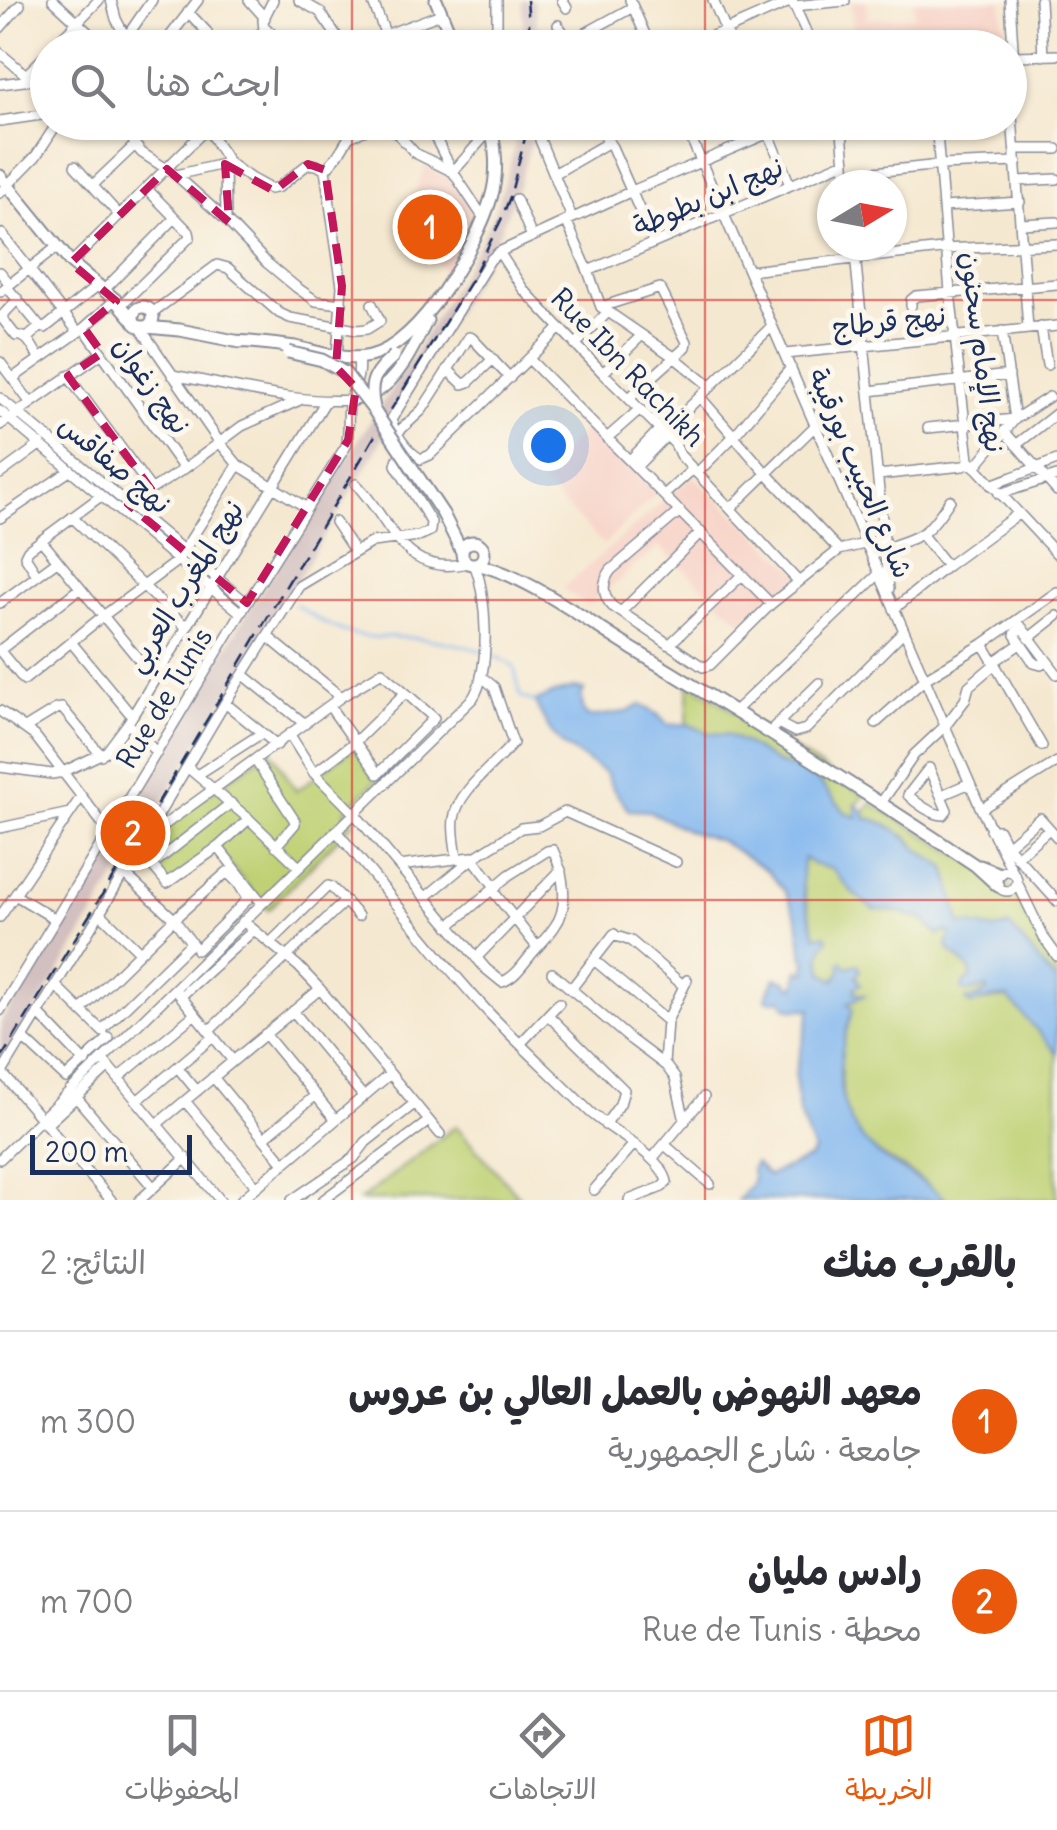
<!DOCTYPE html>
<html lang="ar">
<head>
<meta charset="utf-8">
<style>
  :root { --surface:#fff; --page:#f2f2f3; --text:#2b2b33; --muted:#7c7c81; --line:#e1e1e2; --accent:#ea580c }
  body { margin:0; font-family:Delius,"Playpen Sans Arabic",sans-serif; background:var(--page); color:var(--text); direction:rtl }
  .compass { position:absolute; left:817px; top:170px; width:90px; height:90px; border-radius:50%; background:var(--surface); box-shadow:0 2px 8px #0004; rotate:80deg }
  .scale { position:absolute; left:30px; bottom:25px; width:162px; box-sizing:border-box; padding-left:10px; border:5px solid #1b2f5e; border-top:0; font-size:28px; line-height:35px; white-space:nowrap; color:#1b2f5e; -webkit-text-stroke:8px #fbf7ec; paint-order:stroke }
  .you { position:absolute; left:548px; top:445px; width:35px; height:35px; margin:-25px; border:8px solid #fff; border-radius:50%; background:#1a73e8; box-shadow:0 0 0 15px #1a73e833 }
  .badge { display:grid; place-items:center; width:65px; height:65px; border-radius:50%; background:var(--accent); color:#fff; font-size:32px; font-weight:700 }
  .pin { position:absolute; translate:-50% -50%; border:5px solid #fff; box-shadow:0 2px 10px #0006 }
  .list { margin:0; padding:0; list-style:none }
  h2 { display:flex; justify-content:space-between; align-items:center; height:130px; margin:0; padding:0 40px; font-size:42px }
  h2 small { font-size:32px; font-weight:400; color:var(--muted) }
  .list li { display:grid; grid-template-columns:65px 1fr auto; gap:30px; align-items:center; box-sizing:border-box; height:180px; padding:0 40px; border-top:2px solid var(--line) }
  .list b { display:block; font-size:38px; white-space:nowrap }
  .list p { margin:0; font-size:32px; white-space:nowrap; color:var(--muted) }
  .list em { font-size:32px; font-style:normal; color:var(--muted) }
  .icon { flex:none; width:55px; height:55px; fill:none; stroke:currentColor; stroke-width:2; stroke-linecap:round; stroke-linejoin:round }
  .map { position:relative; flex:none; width:1057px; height:1200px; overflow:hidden; direction:ltr }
  .search { position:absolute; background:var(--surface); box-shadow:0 2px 8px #0004; left:30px; right:30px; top:30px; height:110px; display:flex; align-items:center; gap:25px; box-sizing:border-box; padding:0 35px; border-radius:55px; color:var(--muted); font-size:38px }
  .sheet { height:490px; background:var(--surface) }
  nav { display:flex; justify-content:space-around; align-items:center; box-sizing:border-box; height:140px; border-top:2px solid var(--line); background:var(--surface); font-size:28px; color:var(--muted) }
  nav a { display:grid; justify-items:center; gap:5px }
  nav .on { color:var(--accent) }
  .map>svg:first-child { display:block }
  .built { fill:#f7d1c6 }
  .industrial { fill:#d2bfbf }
  .green { fill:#bfd174; stroke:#6d8069; stroke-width:2.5 }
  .water { fill:#80b6ef; stroke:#4e72a6; stroke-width:2.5 }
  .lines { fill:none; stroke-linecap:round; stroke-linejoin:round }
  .stream { stroke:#80b6ef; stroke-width:2.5 }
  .minor-casing { stroke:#888c97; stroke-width:12 }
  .major-casing { stroke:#888c97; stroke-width:15 }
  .minor { stroke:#fff; stroke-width:9 }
  .major { stroke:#fff; stroke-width:11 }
  .rail { stroke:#1b2f5e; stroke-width:2.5; stroke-dasharray:15 8; stroke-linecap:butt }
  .major-bridge-casing { stroke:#888c97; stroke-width:15; stroke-linecap:butt }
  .major-bridge { stroke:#fff; stroke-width:11 }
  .marked { fill:none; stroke:#c2185b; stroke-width:8; stroke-dasharray:20 12; stroke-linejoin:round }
  .grid { fill:none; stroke:#d62828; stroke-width:2.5; stroke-opacity:0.55 }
  .labels { text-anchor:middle; stroke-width:10; stroke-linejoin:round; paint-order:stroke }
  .street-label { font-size:28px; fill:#1b2f5e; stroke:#fbf7ec }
</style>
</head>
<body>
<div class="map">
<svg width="1057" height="1200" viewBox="0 0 1057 1200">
  <rect width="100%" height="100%" fill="#fbf7ec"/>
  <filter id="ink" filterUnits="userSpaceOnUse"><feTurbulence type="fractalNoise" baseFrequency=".01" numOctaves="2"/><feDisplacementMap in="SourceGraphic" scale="20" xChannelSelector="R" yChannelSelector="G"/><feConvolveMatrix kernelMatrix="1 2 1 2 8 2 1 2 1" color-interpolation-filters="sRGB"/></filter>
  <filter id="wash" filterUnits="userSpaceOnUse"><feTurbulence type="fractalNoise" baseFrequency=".0048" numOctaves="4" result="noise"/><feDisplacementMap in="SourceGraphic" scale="40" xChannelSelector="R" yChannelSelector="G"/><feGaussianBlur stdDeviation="2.25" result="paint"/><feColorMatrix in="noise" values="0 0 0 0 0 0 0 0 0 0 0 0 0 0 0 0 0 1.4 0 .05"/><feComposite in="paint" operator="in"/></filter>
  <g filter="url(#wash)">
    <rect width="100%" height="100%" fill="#f5e8d0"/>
    <path class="built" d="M867 0V19L915 16 914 0H1001L1007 47H855L851 2Z
      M426 165 452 179 479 215 446 277 424 238 404 218Z
      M590 425 656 493 604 545 537 478Z
      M693 476 802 576 741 622 659 546 588 606 563 588Z"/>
    <path class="industrial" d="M522 0H534L539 47H525Z
      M519 123H534L531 142 519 183 496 241 485 258 487 260 391 418 377 449 0 1069V1023L147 786 245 616 416 351 479 244 493 215 509 170Z"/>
    <path class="green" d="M689 682 865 796 856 805 858 818 846 813 820 783 803 771 777 763 729 735 709 733 687 724Z
      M354 747 378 779 345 811 354 822 268 910 217 850 170 888 139 857 157 828 271 750 296 791Z
      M871 803 1009 885 1035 929 1057 959V983L1010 926 996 930 960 923 946 868 918 849 908 837 864 818 865 812Z
      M804 856 813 864 832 869 855 895 874 909 899 912 922 919 939 935 946 931 951 935 947 947 971 971V989L987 988 989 992 977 998 967 1000C982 1004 993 998 1008 998L1057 1053V1200H946L919 1178 872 1149 857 1133 844 1109 840 1061 844 1034 853 1009 848 1003 863 995 855 993 854 987 861 984 856 976 860 970 858 965 841 971 835 980 824 974 800 872Z
      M456 1126 522 1200H360Z"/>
    <path class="water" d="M575 688 584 690 581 697 584 713 589 717 627 712 641 705 657 714 668 725 687 724 709 733 728 735 745 743 777 763 803 771 820 783 846 813 857 817 856 805 865 812V818C886 820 903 834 917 848 925 856 937 862 946 868L960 923 996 930 1010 926 1057 983V1053L1008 998H993L970 1005 966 1000 977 998 988 991 987 988 966 992 962 989 964 983 971 978V971L947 947 951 934 946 931 939 935 922 919 899 912 874 909 855 895 832 869 813 864 804 858C797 884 809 909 816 936L826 935 828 940C819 950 819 961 824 974L835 980 841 971 840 963 843 961 846 967 858 964 860 971 856 976 861 984 855 987V993L865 995 848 1003 853 1009C833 1067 831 1123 888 1161 908 1174 929 1184 946 1200H738L750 1186 753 1178 751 1170 755 1163 768 1176 810 1158 814 1151 799 1112 795 1075 811 1009H793L785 1006 782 999 771 1001 766 998 775 978 786 981 790 986 795 987 799 970 805 973 807 971 804 967 807 963 803 955 798 920 786 893 768 871 721 841 691 832 648 811 629 810C620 797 610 788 606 773L564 746 550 731 535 702 555 693Z"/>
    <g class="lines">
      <path class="stream" d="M295 604C317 621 344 635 372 637 380 638 388 636 396 637 432 638 484 646 514 667L521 697 535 702"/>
    </g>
  </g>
  <g filter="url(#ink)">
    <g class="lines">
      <g class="minor-casing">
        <path id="minor" d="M53 0 105 48
          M111 0 116 19 126 38
          M249 0 265 18
          M299 0 320 12 345 48
          M372 0 391 48
          M497 0V48
          M562 0 567 8
          M630 0 651 48
          M713 0 733 48
          M792 0 813 48
          M1010 0 1014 64 1010 90 1028 328
          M1040 0 1043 56
          M794 6 845 1
          M188 12 207 32V35L199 48
          M558 25 567 38 573 40 633 7
          M265 27 287 48
          M0 28 20 5
          M385 35 441 14
          M52 48 99 0
          M119 48 152 0
          M161 48 198 0
          M245 48 264 30 263 20 273 0
          M685 48 792 1
          M0 53 26 75
          M1013 56 1057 55
          M26 80V75L48 53
          M0 84 48 78
          M0 121 48 114
          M66 122 84 132 95 122
          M124 122 135 145 142 153 176 175 226 220 267 263 296 287 316 301 342 304
          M203 122 229 163 250 178 270 189 279 187 308 164 317 165 325 170
          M387 122 415 153 451 171
          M427 122 453 172 483 217
          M595 122 612 147 654 243
          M684 122 981 809 1014 874
          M764 122 790 185
          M841 122 847 185
          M936 122 950 292 969 460 1057 554
          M936 124 954 122
          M842 128 891 122
          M639 129 653 122
          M540 140 572 218
          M1016 149H1057
          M225 164 226 220
          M75 166 119 215
          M325 170 342 286 337 356
          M325 170 338 155 349 137 385 122
          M453 172 491 129
          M554 174 609 142
          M176 175 227 163
          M846 175 940 165 1017 162
          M1018 181 1057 179
          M93 185 135 145
          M0 193 36 156 58 122
          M516 199 532 237
          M943 207 1020 202
          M566 220 588 271 601 307 674 357 711 387
          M1021 224 1057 222
          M0 235 2 234 78 332
          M854 245 889 589
          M499 252 523 289 603 373 675 444 680 455 798 581
          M71 263 206 129
          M588 271 845 162
          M749 271 942 249 1057 244
          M0 272 10 284
          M7 287 40 327
          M103 291 175 218
          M0 292 57 247
          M18 299 1 317 16 336C29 334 33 350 40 359
          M123 303 190 237 189 232 147 189
          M911 306V300L916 296 1057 284
          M601 307 660 288 687 342 686 347 629 398
          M152 313 217 265 228 268 279 313 290 318 357 330 367 329 380 321 372 304
          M139 326 220 443 238 465 307 508
          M1041 327 1047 365
          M84 328 184 469
          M559 329 430 455 421 459C407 452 395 433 391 420L490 260 499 252 632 191 795 122
          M1002 331 1015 419
          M27 338 40 327 45 328 97 286
          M575 345 608 312
          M785 354 1057 326
          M529 359 771 604
          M0 362 30 402
          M447 369 463 384 469 382 493 359
          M603 373 642 335
          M172 375C231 385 291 404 351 400
          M68 376 151 489
          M13 378 84 328 115 300
          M869 391 1009 375
          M700 397 766 473 839 550
          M0 398 247 603
          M0 411 241 613
          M0 425 102 353
          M928 428 1015 419
          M1004 431 1057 491
          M397 433 422 410 469 337 472 338 510 378
          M663 433 772 326
          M607 438 640 409
          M1016 445 1057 413
          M630 460 660 429
          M636 467 666 436
          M975 467 1015 419 1049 397
          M697 473 734 436 791 368
          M0 474 41 444
          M878 475 963 466 971 463
          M356 484C393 522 401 578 468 563
          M991 485 1057 460
          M999 494 1057 476
          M664 495 693 469
          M125 506 184 469 242 426 300 400
          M731 508 816 425
          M680 511 611 570C602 582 602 595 612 606L703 667 710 665 771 604 839 550 877 541 884 544
          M72 517 186 627
          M0 518 71 470
          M335 522 355 552
          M922 535 947 566
          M41 540 154 678
          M886 548C924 535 927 535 950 500
          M37 575 25 556 28 550 101 496
          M0 603 57 561
          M894 609 947 566 1018 514
          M621 612 701 532
          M1017 621 1057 674
          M1022 628 1016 632 1015 635 1034 663 1041 665 1047 661
          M267 636 341 697
          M1029 638 1057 616
          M71 642 132 716
          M983 644 1042 746
          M669 645 742 575
          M0 650 80 588
          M0 651 24 680 103 616 177 561 238 465
          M995 661 1020 644
          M244 675 305 724
          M225 703 277 745
          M0 711 35 736 109 832
          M735 711 879 574
          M128 723 157 753
          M778 723 795 732 806 729 904 631
          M876 723 925 679 983 644 1057 592
          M774 727 819 683
          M25 728 56 709 62 708 101 755
          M290 735 314 773 354 813 486 969 502 982C514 978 522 966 530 956 538 946 548 937 555 926 570 906 563 871 553 850L547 851 509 875 449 926
          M255 760 295 821V824L276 846
          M0 767 52 774 63 772 107 751 128 723 325 402
          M187 767 249 819 299 867
          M929 768 947 810 943 815C931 814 916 803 908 795Z
          M314 773 355 742 405 693
          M197 775 262 733
          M942 795 970 783
          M231 803 152 865 167 883 218 847 249 819
          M881 803 914 755 946 725 965 700 969 686 996 663
          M981 809 1057 762
          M0 828 70 813
          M990 830H999L1007 846 1057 901
          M149 831 160 828 341 697 382 672 434 718 378 774 330 707
          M336 831C388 891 435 956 490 1014 522 1047 556 1078 589 1111 609 1130 662 1156 667 1182L662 1187 629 1200
          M1007 846 1040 818 1057 837
          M218 847 262 903
          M1017 857 1049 829
          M457 859C456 846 452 831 454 819 457 791 497 763 513 743L494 687 481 676
          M399 866 472 857 496 888
          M997 881a10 10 0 1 1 20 0a10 10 0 1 1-20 0Z
          M124 873 174 919 193 945
          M1017 882 1044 938 1057 956
          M493 891 537 947
          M15 895 55 919
          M426 897 473 858 521 828 539 826 565 812 676 862
          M345 901 358 916
          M100 913 140 952
          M0 917 81 797
          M243 921 298 966 320 989 440 1134
          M613 935 631 941 684 986
          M476 958 561 870
          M594 960 667 1021
          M552 973 630 1039 666 1066 675 1078 685 1121
          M55 985 103 1032
          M571 989 614 934
          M178 993 233 1061
          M181 996 254 930
          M82 1009 174 919 227 872 238 883 248 899 197 950
          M0 1011 247 603 346 446C350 433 347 420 349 406 353 387 361 379 358 358
          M293 1011 363 1096
          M38 1013 85 1062
          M548 1015 624 1090 620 1104 605 1125
          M102 1030 191 943
          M209 1031 345 901 331 887 328 886 270 943
          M265 1034 335 1119
          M109 1038 66 1078 23 1038 100 913 225 703 299 586 372 542 419 536 430 531 431 522 396 465 398 458 409 450
          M520 1044 559 1003
          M103 1060 220 1200
          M664 1064 667 1021 687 980
          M178 1068 197 1091
          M2 1073 111 1200
          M0 1076 23 1038
          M213 1077 284 1163
          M118 1078 195 1014
          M70 1090 153 1187
          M137 1101 213 1037
          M185 1101 256 1186
          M157 1124 320 989
          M46 1125 109 1067
          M264 1138 316 1095
          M665 1145 710 1184
          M0 1159 473 698C491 671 487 592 474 564
          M652 1159 704 1097
          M594 1190 634 1144
          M140 1200 186 1158
          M241 1200 390 1074
          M292 1200 354 1158 366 1142 414 1104
          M323 1200 429 1121"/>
      </g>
      <g class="major-casing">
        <path id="major" d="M436 0 456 48
          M0 176 71 263 117 301 134 321
          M133 317a10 10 0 1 1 20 0a10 10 0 1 1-20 0Z
          M146 327 180 330 240 342
          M234 341C255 342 274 344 295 347 319 352 345 362 370 356 420 345 477 245 491 198 498 176 497 143 488 122
          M351 400C359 398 367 397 374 393 399 380 415 344 427 320
          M443 514 462 552
          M462 553a11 11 0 1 1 22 0a11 11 0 1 1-22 0Z
          M476 564C528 576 585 620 631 648 747 718 862 790 975 865L998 886
          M980 866 1000 874"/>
      </g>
      <use href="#minor" class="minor"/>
      <use href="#major" class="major"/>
      <path class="rail" d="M527 0 531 48
        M0 1060 134 843 376 434 473 277 501 220 510 197 529 122"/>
      <g class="major-bridge-casing">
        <path id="major-bridge" d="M288 352 322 360 345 373 375 412 443 514
          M374 408C368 381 374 374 394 356"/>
      </g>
      <use href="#major-bridge" class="major-bridge"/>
    </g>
  </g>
  <path class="marked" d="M225 164 274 191 308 164 325 170 342 286 336 367 356 388 348 440 247 603 128 504 151 489 68 376 102 353 84 328 116 301 71 263 167 169 229 222Z"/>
  <path class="grid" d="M352 0V48M705 0V48M352 122V1200M705 122V1200M0 300H1057M0 600H1057M0 900H1057"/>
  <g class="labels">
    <g class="street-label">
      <text transform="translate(708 196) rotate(-23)" y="10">نهج ابن بطوطة</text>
      <text transform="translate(889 321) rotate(-6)" y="10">نهج قرطاج</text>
      <text transform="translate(983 352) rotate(83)" y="10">نهج الإمام سحنون</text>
      <text transform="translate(628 367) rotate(46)" y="10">Rue Ibn Rachikh</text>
      <text transform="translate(152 385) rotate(55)" y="10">نهج زغوان</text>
      <text transform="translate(115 464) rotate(40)" y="10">نهج صفاقس</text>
      <text transform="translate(861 473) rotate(67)" y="10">شارع الحبيب بورقيبة</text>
      <text transform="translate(184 586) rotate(-58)" y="10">نهج المغرب العربي</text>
      <text transform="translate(164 698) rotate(-59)" y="10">Rue de Tunis</text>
    </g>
  </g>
</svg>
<svg class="compass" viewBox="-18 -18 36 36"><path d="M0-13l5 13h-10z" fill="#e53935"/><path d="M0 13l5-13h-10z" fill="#7c7c81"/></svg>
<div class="scale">200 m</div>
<div class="you"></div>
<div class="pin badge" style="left:430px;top:227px">1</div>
<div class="pin badge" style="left:133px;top:833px">2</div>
<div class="search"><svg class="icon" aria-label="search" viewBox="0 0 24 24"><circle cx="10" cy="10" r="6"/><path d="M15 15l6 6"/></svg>ابحث هنا</div>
</div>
<section class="sheet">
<h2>بالقرب منك<small>النتائج: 2</small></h2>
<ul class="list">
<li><span class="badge">1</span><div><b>معهد النهوض بالعمل العالي بن عروس</b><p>جامعة · شارع الجمهورية</p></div><em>300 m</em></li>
<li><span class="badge">2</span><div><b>رادس مليان</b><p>محطة · Rue de Tunis</p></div><em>700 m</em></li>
</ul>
</section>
<nav>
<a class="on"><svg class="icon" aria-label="map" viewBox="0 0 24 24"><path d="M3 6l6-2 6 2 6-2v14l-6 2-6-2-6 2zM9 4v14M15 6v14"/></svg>الخريطة</a>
<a><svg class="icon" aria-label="directions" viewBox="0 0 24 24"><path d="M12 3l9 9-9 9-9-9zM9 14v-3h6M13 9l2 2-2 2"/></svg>الاتجاهات</a>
<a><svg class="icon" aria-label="saved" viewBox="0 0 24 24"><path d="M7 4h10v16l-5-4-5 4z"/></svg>المحفوظات</a>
</nav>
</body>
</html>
